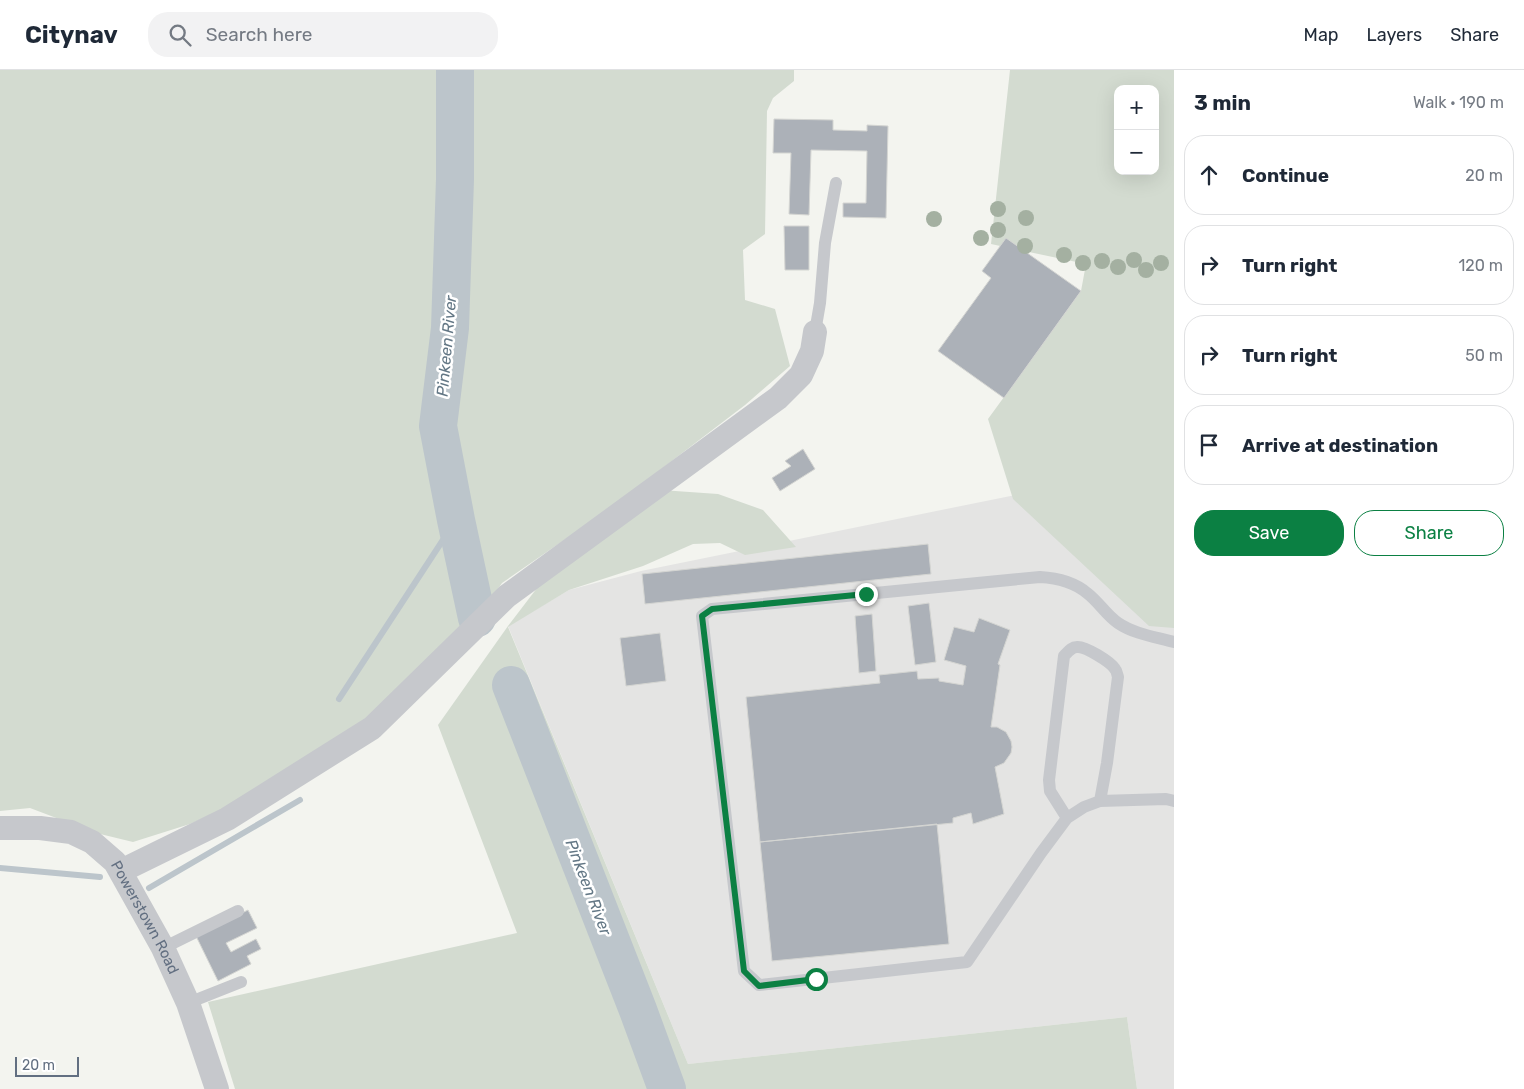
<!DOCTYPE html>
<html lang="en">
<head>
<meta charset="utf-8">
<style>
  :root { --surface:#fff; --page:#f2f2f3; --text:#1f2937; --muted:#747a83; --line:#e0e1e3; --accent:#0b8043 }
  body { margin:0; font-family:Rubik,sans-serif; background:var(--page); color:var(--text) }
  .controls { position:absolute; right:15px; top:15px; display:grid; overflow:hidden; border-radius:10px; box-shadow:0 5px 20px #0002 }
  .controls button { width:45px; height:45px; display:grid; place-items:center; padding:0; border:0; border-bottom:1px solid var(--line); background:var(--surface); color:var(--text); font:25px sans-serif }
  .scale { position:absolute; left:15px; bottom:12px; width:64px; box-sizing:border-box; padding-left:5px; border:2px solid #626f81; border-top:0; font-size:14px; line-height:18px; white-space:nowrap; color:#626f81; -webkit-text-stroke:4px #fff; paint-order:stroke }
  .stop { position:absolute; width:15px; height:15px; margin:-11px; border:4px solid #0b8043; border-radius:50%; background:#fff }
  .stop.end { background:#0b8043; border-color:#fff; box-shadow:0 1px 5px #0008 }
  .list { margin:0; padding:0; list-style:none }
  h2 { display:flex; justify-content:space-between; align-items:center; height:65px; margin:0; padding:0 20px; font-size:21px }
  h2 small { font-size:16px; font-weight:400; color:var(--muted) }
  .list li { display:grid; grid-template-columns:32px 1fr auto; gap:15px; align-items:center; box-sizing:border-box; height:80px; margin:0 10px 10px; padding:0 10px; border:1px solid var(--line); border-radius:20px }
  .list b { display:block; font-size:19px; white-space:nowrap }
  .list em { font-size:16px; font-style:normal; color:var(--muted) }
  .actions { display:flex; gap:10px; padding:15px 20px }
  .actions a { flex:1; padding:11px 0; border:1px solid var(--accent); border-radius:20px; text-align:center; font-size:18px; color:var(--accent) }
  .actions .main { background:var(--accent); color:#fff }
  .icon { flex:none; width:28px; height:28px; fill:none; stroke:currentColor; stroke-width:2; stroke-linecap:round; stroke-linejoin:round }
  .map { position:relative; flex:none; width:1174px; height:1019px; overflow:hidden }
  header { display:flex; align-items:center; gap:30px; box-sizing:border-box; height:70px; padding:0 25px; background:var(--surface); border-bottom:1px solid var(--line) }
  header strong { font-size:24px }
  nav { display:flex; gap:28px; margin-inline-start:auto; font-size:18px }
  .search { width:350px; height:45px; background:var(--page); display:flex; align-items:center; gap:12px; box-sizing:border-box; padding:0 18px; border-radius:20px; color:var(--muted); font-size:19px }
  main { display:flex }
  aside { flex:1; background:var(--surface) }
  .map>svg:first-child { display:block }
  .built { fill:#e4e4e3 }
  .green { fill:#d3dbd0; fill-rule:evenodd }
  .lines { fill:none; stroke-linecap:round; stroke-linejoin:round }
  .stream { stroke:#bcc5cb; stroke-width:6 }
  .river { stroke:#bcc5cb; stroke-width:38 }
  .building { fill:#acb1b8; stroke:#d4d5d2 }
  .service { stroke:#c6c8cc; stroke-width:12 }
  .minor { stroke:#c6c8cc; stroke-width:24 }
  .tree { fill:#a4b0a1 }
  .route { stroke:#0b8043; stroke-width:6 }
  .labels { text-anchor:middle; stroke-width:5; stroke-linejoin:round; paint-order:stroke }
  .street-label { font-size:15px; fill:#626f81; stroke:#fff }
  .water-label { font-size:16px; font-style:italic; fill:#637785; stroke:#fff }
</style>
</head>
<body>
<header>
<strong>Citynav</strong>
<div class="search"><svg class="icon" aria-label="search" viewBox="0 0 24 24"><circle cx="10" cy="10" r="6"/><path d="M15 15l6 6"/></svg>Search here</div>
<nav><a>Map</a><a>Layers</a><a>Share</a></nav>
</header>
<main>
<div class="map">
<svg width="1174" height="1019" viewBox="0 0 1174 1019">
  <rect width="100%" height="100%" fill="#f3f4ef"/>
  <path class="built" d="M1020 424 1174 525V1019H1137L1127 947 688 994 508 556 569 520 641 501Z"/>
  <path class="green" d="M0 0H794V11L773 28 767 41 765 164 743 180 745 230 775 239 790 296 745 335 609 439 502 513 477 548 365 654 255 725 190 754 133 772 96 763 30 738 0 741Z
    M1010 0H1174V558L1149 556 1013 429 988 349 1081 221 1086 194 991 174ZM1118 19H1155V101H1118Z
    M661 420 718 424 763 440 796 477 745 485 720 473 693 474 643 496 569 520 508 557 688 994 1127 947 1137 1019H235L208 932 517 863 438 655 508 556 560 488Z"/>
  <g class="lines">
    <path class="stream" d="M339 629 456 450
      M0 798 100 807
      M149 818 300 730"/>
    <path class="river" d="M455 0V109L450 258 438 356 456 450 477 548
      M511 615 638 940 667 1019"/>
  </g>
  <path class="building" d="M774 49 833 50V60L867 61V55L888 56 886 148 843 147V133H866L867 81 811 80 809 145 789 144 791 83H773Z
    M784 156H809V200H785Z
    M1006 168 1081 221 1004 328 938 281 991 208 982 201Z
    M803 379 815 399 780 421 772 408 791 396 785 391Z
    M928 474 931 504 645 534 642 504Z
    M929 533 936 592 915 595 908 536Z
    M872 544 876 601 859 603 855 546Z
    M979 548 1010 560 998 594 1000 595 991 657H997L1006 662 1011 671 1012 677 1011 683 1004 693 995 697 1004 744 973 754 971 743 953 748V753L760 772 746 627 880 613 879 605 917 601 918 609 939 608V611L963 615 966 596 944 590 954 557 974 562Z
    M660 563 666 611 626 616 620 568Z
    M937 754 949 874 772 891 760 772Z
    M248 840 257 858 226 873 231 882 256 869 261 879 247 886 251 894 218 911 196 866Z"/>
  <g class="lines">
    <path class="service" d="M815 262 820 233 825 173 836 113
      M1174 572C1156 567 1134 564 1118 553 1106 545 1099 532 1087 523 1074 512 1057 508 1040 507L712 539 702 546 744 901 759 915 967 892 1041 783 1067 748 1084 737 1100 731 1166 729 1174 731
      M1067 748 1050 721 1049 710 1064 586C1068 582 1071 577 1077 577 1085 576 1111 592 1115 599 1117 601 1117 604 1118 607L1107 693 1100 731
      M163 878 238 841
      M188 933 241 912"/>
    <g class="minor">
      <path id="s1" d="M0 758H40L71 762 92 772 115 792 163 878 188 933 217 1019"/>
      <path d="M121 801 227 749 372 658 507 526 778 328 801 305 812 281 815 262"/>
    </g>
  </g>
  <g class="tree">
    <circle cx="998" cy="139" r="8"/>
    <circle cx="1026" cy="148" r="8"/>
    <circle cx="934" cy="149" r="8"/>
    <circle cx="998" cy="160" r="8"/>
    <circle cx="981" cy="168" r="8"/>
    <circle cx="1025" cy="176" r="8"/>
    <circle cx="1064" cy="185" r="8"/>
    <circle cx="1134" cy="190" r="8"/>
    <circle cx="1102" cy="191" r="8"/>
    <circle cx="1083" cy="193" r="8"/>
    <circle cx="1161" cy="193" r="8"/>
    <circle cx="1118" cy="197" r="8"/>
    <circle cx="1146" cy="200" r="8"/>
  </g>
  <g class="lines">
    <path class="route" d="M816 909 759 916 744 901 702 546 712 539 866 524"/>
  </g>
  <g class="labels">
    <g class="street-label">
      <text dy="5" stroke="none"><textPath href="#s1" startOffset="188">Powerstown Road</textPath></text>
    </g>
    <g class="water-label">
      <text transform="translate(446 276) rotate(-85)" y="6">Pinkeen River</text>
      <text transform="translate(589 817) rotate(69)" y="6">Pinkeen River</text>
    </g>
  </g>
</svg>
<div class="controls">
<button>+</button>
<button>−</button>
</div>
<div class="scale">20 m</div>
<div class="stop" style="left:816px;top:909px"></div>
<div class="stop end" style="left:866px;top:524px"></div>
</div>
<aside>
<h2>3 min<small>Walk · 190 m</small></h2>
<ul class="list">
<li><svg class="icon" aria-label="ahead" viewBox="0 0 24 24"><path d="M12 20V5M6 11l6-6 6 6"/></svg><div><b>Continue</b></div><em>20 m</em></li>
<li><svg class="icon" aria-label="right" viewBox="0 0 24 24"><path d="M7 20v-9h11M14 6l5 5-5 5"/></svg><div><b>Turn right</b></div><em>120 m</em></li>
<li><svg class="icon" aria-label="right" viewBox="0 0 24 24"><path d="M7 20v-9h11M14 6l5 5-5 5"/></svg><div><b>Turn right</b></div><em>50 m</em></li>
<li><svg class="icon" aria-label="arrive" viewBox="0 0 24 24"><path d="M6 21V4h12l-3 4 3 4H6"/></svg><div><b>Arrive at destination</b></div></li>
</ul>
<div class="actions"><a class="main">Save</a><a>Share</a></div>
</aside>
</main>
</body>
</html>
